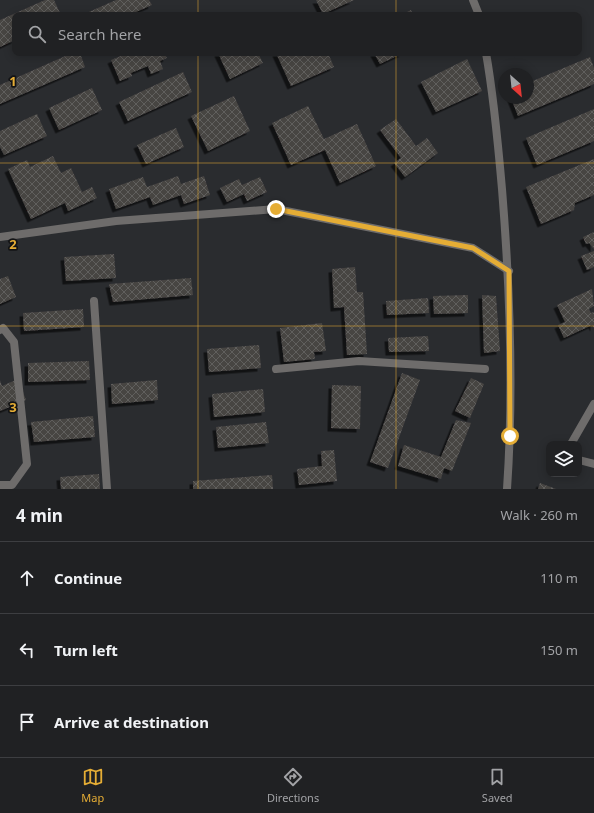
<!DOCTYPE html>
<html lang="en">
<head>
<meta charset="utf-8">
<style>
  :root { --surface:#202123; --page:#28292b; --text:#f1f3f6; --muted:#a2a3a6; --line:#3d3e41; --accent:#e5ad35 }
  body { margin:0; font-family:"Noto Sans",sans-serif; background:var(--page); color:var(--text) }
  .controls { position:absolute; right:12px; bottom:12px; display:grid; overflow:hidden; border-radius:8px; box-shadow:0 2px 10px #0003 }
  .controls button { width:36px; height:36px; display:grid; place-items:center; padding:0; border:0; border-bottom:1px solid var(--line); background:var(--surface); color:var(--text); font:20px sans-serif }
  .compass { position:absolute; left:498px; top:68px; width:36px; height:36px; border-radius:50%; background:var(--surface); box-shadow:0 2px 10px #0003; rotate:153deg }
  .stop { position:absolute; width:12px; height:12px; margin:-9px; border:3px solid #e5ad35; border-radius:50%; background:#fff }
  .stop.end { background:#e5ad35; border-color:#fff; box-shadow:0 1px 4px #0008 }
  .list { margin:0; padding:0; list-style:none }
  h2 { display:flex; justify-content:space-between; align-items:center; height:52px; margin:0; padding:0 16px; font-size:17px }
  h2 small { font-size:13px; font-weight:400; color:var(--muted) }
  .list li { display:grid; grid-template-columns:26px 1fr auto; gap:12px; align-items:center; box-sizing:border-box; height:72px; padding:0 16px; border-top:1px solid var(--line) }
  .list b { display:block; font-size:15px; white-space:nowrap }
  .list em { font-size:13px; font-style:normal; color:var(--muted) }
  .icon { flex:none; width:22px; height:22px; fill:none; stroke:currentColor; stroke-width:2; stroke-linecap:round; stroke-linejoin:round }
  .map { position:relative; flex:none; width:594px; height:489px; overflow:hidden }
  .search { position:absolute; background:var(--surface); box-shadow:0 2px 10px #0003; left:12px; right:12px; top:12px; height:44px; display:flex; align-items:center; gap:10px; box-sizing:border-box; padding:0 14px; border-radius:8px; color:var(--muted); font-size:15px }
  .sheet { height:268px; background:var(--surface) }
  nav { display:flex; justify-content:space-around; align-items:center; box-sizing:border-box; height:56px; border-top:1px solid var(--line); background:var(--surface); font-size:11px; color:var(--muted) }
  nav a { display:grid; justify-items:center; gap:2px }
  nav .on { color:var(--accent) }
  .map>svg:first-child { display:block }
  .building { fill:url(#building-cross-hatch); filter:url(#shadow) }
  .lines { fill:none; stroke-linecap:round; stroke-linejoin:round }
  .minor { stroke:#6e6c6b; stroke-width:8 }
  .tertiary { stroke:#6e6c6b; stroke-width:8 }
  .route { stroke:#e5ad35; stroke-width:5 }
  .grid { fill:none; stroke:#e5ad35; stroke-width:1; stroke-opacity:0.55 }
  .grid-label { font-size:13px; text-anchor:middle; font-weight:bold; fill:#e5ad35; stroke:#131416; stroke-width:3.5; stroke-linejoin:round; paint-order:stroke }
</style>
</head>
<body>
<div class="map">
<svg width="594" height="489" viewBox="0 0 594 489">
  <defs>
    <pattern id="building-cross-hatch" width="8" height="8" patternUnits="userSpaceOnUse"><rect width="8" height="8" fill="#474442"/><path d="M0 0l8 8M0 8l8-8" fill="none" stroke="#615e5d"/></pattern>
    <filter id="shadow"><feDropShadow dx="-3.5" dy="3.5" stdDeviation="0" flood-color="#0009"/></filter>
  </defs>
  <rect width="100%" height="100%" fill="#2a2c2f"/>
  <path class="building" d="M45 0H54L61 15H15V40L0 47V20Z
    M116 0H149L152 5 129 15H82Z
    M316 0H354L323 14Z
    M411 10 413 15H401Z
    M72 53H80L85 67 0 104V85Z
    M128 53H164L167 58 160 61 163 69 151 74 148 66 131 73 132 76 120 81 111 60Z
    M218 53H258L263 63 230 79Z
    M276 53H328L334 67 291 86Z
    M374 53H403L380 64Z
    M590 57 594 68V84L518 116 511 98H528V83Z
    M467 59 482 91 436 112 421 82Z
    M183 72 192 92 128 121 119 102Z
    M92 88 102 110 59 130 49 108Z
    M234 96 250 131 208 151 191 116Z
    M308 106 324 139 357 124 376 166 340 183 325 150 291 165 272 123Z
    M594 109V141L537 165 526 138Z
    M37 114 47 136 4 155 0 147V131Z
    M396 119 416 146 427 138 438 153 405 177 394 163 401 158 380 130Z
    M176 128 184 147 146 164 137 145Z
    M53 156 61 173 71 168 82 192 92 187 97 198 68 211 65 203 31 219 8 169 27 160 30 167Z
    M594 159V195L575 203 574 210 541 224 526 187Z
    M178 176 181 184 204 176 210 195 184 204 181 195 153 205 150 197 116 209 109 189 143 177 147 187Z
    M260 177 267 192 247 201 244 194 227 202 220 188 239 179 242 185Z
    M594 232V249L589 243 586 244 583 237Z
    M594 251V267L587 270 581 256Z
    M114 254 116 278 66 281 64 257Z
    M355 267 357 292H363L367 354 347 355 344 307 334 308 332 269Z
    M8 276 16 297 0 304V279Z
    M191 278 193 295 113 302 109 284Z
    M592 289 594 306 589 309 591 313 594 312V328L592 325 564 338 558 325 565 322 557 305Z
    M468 295V313L434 314 433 296Z
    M482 295 496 296 500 351 484 353Z
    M428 298 429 313 387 315 386 301Z
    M83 309 84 327 24 331 23 313Z
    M322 323 326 351 314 352 315 359 284 362 280 328Z
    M428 336 429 351 389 352 388 338Z
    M259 345 261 368 209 372 207 349Z
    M89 361 90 380 28 382V363Z
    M402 373 420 380 388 468 370 462Z
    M471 378 484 384 470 418 455 411Z
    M18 379 26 400 0 411V380L2 386Z
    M157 380 158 400 112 404 111 384Z
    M332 385 361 386 360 429 331 428Z
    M263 389 265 412 214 417 212 394Z
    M93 416 95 437 34 442 31 422Z
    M456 420 471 423 452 471 444 468 441 479 398 466 404 445 441 457Z
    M266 422 269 443 218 448 216 427Z
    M334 450 337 481 299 485 297 469 322 466 321 451Z
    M99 474 100 489H61L60 477Z
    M272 475 273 489H193V481Z
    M540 483 556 489H538Z"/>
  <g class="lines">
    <path class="minor" d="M0 237 116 221 276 209 473 248 509 271
      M94 301 107 489
      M0 330 3 328 14 342 27 464 12 485H0
      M276 369 359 361 485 369
      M571 444 594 404
      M579 460 594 464"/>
    <path class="tertiary" d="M473 0 479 15
      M486 53C494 98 498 143 502 189 510 288 514 389 507 489"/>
  </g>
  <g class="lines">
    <path class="route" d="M276 209 473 248 509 271 510 436"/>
  </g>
  <path class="grid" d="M198 0V15M396 0V15M198 53V489M396 53V489M0 163H594M0 326H594"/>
  <g class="grid-label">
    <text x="13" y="86">1</text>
    <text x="13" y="249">2</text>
    <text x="13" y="412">3</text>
  </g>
</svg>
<div class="controls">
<button><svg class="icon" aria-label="layers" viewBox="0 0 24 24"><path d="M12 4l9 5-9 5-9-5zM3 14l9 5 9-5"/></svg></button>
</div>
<svg class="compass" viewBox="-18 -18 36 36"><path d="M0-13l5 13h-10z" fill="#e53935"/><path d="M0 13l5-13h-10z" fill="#a2a3a6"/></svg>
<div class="stop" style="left:510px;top:436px"></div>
<div class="stop end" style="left:276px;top:209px"></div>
<div class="search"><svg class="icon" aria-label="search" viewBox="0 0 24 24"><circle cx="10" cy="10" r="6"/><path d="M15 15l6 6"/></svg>Search here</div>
</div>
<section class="sheet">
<h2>4 min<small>Walk · 260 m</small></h2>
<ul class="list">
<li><svg class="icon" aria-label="ahead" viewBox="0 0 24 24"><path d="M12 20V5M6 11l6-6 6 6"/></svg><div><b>Continue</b></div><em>110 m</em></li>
<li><svg class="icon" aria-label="left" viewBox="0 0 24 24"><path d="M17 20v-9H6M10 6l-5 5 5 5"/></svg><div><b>Turn left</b></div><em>150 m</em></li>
<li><svg class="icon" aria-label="arrive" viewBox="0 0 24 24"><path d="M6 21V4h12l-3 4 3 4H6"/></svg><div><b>Arrive at destination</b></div></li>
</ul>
</section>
<nav>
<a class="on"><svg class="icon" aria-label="map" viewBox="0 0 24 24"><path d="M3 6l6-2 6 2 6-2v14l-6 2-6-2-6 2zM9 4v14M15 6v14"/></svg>Map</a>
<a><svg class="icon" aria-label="directions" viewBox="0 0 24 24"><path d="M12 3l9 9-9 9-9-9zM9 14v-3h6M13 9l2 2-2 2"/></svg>Directions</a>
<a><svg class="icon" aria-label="saved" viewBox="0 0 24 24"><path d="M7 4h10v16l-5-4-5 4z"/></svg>Saved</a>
</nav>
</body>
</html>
